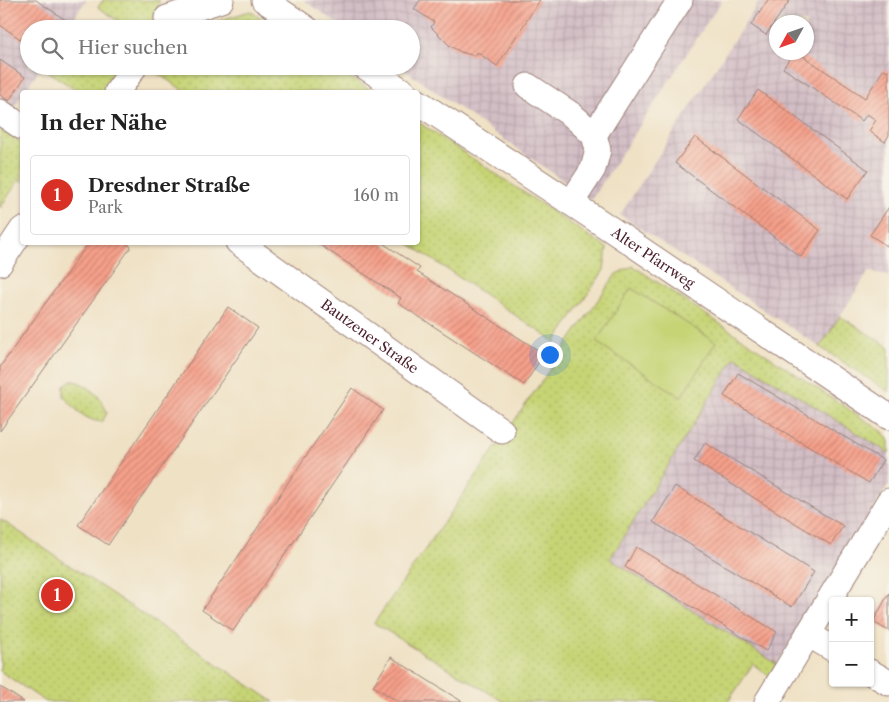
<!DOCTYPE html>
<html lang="de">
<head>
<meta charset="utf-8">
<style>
  :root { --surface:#fff; --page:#f2f2f2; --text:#222; --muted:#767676; --line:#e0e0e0; --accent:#d93025 }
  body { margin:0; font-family:"Libre Caslon Text",serif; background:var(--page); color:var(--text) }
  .controls { position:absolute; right:15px; bottom:15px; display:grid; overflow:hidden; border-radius:5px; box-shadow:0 1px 4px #0004 }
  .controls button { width:45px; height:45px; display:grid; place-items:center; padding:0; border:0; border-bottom:1px solid var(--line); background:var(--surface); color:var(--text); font:25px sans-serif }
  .compass { position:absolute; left:769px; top:15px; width:45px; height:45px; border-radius:50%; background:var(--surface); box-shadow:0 1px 4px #0004; rotate:230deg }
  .you { position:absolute; left:549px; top:354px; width:18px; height:18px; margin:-12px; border:4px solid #fff; border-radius:50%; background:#1a73e8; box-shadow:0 0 0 8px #1a73e833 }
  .badge { display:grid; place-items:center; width:32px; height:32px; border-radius:50%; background:var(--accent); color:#fff; font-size:16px; font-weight:700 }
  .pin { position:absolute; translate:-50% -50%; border:2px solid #fff; box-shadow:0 1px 5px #0006 }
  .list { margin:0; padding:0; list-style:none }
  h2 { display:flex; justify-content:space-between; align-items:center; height:65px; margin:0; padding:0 20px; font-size:21px }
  h2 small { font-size:16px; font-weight:400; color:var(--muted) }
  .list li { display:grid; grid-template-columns:32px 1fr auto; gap:15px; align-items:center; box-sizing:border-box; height:80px; margin:0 10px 10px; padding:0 10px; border:1px solid var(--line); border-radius:5px }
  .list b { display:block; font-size:19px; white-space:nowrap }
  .list p { margin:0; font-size:16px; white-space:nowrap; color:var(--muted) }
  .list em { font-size:16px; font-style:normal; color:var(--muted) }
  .icon { flex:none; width:28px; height:28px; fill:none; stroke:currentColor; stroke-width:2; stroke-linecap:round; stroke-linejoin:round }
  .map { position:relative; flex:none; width:889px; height:702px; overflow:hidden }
  .search { position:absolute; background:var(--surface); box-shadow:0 1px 4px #0004; left:20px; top:20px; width:400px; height:55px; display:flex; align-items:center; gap:12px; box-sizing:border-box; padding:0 18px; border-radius:28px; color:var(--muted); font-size:19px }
  .panel { position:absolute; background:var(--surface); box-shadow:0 1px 4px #0004; left:20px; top:90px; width:400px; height:155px; border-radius:5px }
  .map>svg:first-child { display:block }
  .industrial { fill:url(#industrial-grid); fill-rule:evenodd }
  .grass { fill:url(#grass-dots); stroke:#887a50 }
  .garden { fill:#c6d475; stroke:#887a50 }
  .building { fill:url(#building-hatch) }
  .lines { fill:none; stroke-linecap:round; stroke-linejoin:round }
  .minor-casing { stroke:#9c8078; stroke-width:27 }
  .minor { stroke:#fff; stroke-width:25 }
  .labels { text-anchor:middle; stroke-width:4; stroke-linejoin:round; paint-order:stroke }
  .street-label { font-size:14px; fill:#4a1f2b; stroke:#f7f3e8 }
</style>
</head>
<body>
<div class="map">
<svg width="889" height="702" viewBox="0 0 889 702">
  <defs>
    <pattern id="industrial-grid" width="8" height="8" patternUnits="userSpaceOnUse" patternTransform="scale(1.25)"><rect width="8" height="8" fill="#d2bdc5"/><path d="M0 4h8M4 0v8" fill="none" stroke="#b6a2a9"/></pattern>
    <pattern id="grass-dots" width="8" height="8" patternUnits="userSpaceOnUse" patternTransform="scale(1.25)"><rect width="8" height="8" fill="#c6d475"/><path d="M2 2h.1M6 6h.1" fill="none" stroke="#acb665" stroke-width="1.8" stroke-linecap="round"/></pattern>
    <pattern id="building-hatch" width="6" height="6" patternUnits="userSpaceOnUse" patternTransform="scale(1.25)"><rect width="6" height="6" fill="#f6a08a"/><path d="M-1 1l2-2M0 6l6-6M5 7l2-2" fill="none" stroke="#c98271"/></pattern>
  </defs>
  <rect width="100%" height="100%" fill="#f7f3e8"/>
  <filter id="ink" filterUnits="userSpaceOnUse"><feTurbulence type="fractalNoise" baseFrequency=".02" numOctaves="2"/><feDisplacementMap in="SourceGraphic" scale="10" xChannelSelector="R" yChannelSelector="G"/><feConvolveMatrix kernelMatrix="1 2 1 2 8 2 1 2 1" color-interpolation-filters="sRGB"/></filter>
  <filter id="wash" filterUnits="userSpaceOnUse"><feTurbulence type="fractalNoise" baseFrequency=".0096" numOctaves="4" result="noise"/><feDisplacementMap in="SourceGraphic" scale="20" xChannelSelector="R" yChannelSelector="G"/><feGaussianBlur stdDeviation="1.12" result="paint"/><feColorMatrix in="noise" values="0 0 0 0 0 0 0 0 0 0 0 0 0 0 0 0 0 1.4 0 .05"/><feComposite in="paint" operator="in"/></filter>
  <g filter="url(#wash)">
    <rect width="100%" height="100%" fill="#efe1c4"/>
    <path class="industrial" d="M0 0H86L67 29H29V66H42L24 92H22V95L10 114 0 108Z
      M304 0H722L591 200 399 66H411V29H345Z
      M760 0H889V276L869 271 820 347 620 215ZM776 22H806V52H776Z
      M735 357 889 453V484L777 664 610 560Z"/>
    <path class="grass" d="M103 0H159C158 12 154 19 147 29H130L98 7Z
      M250 11 277 29H191Z
      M51 66H121L104 92H79L47 71Z
      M155 66H334L373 92H186L152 70Z
      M418 122 607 248 604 270 555 342 408 243 418 242Z
      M0 128 22 143V182L19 180 0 208Z
      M633 266 883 432 889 441V453L735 357 610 559 777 664 770 677 753 664 728 702H504L374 623 616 274Z
      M840 316 889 347V392L820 347Z
      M71 380C88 384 101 395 107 413L102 422C85 421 74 408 64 396V386Z
      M0 519 274 702H46L0 671Z"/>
    <path class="garden" d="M631 288 716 342 681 397 596 342Z"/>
    <g id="blocks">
      <path class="building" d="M0 0H36L67 21 61 29H29V45L0 25Z
        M420 0H540L497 66 477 52 475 56 461 52 450 46 431 27 434 22 414 9Z
        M768 0H790L766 35 751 25Z
        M794 52H797L865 98 884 69 889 72V135L885 142 869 131 876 120 867 114 862 121 783 68Z
        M0 60 25 77 9 101 0 95Z
        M758 90 868 170 847 199 738 119Z
        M695 137 820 230 801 257 675 163Z
        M889 207V242L887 246 870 235Z
        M89 242H125L131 247 0 431V367Z
        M315 242H381L420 268 417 272 544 354 524 385 398 303 401 298Z
        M228 307 258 328 108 545 78 525Z
        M738 373 883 460 869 483 724 396Z
        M352 388 383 410 233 631 202 610Z
        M705 443 843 526 831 545 694 461Z
        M675 486 814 572 792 607 653 522Z
        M636 547 777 632 766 651 625 567Z
        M889 593V631L873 622Z
        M391 657 440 688 463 702H399L373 686Z
        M0 687 7 691 24 702H0Z"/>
    </g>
  </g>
  <g filter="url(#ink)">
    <use href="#blocks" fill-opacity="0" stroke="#9c8078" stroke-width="1"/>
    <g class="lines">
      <g class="minor-casing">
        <g id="minor">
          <path d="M264 0 307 29"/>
          <path d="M167 18 221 0"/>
          <path d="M364 66 404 92"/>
          <path d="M528 86 572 115 594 135 598 150 593 169 571 203"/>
          <path d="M117 92 135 66"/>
          <path id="s1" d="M418 102 612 230 889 417"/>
          <path d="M0 112 22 127"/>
          <path d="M594 135 680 0"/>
          <path id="s2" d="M238 242 502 431"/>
          <path d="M0 263 22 230"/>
          <path d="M808 634 833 649"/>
          <path d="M870 672 889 683"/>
          <path d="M767 702 889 501"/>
        </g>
      </g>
      <use href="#minor" class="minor"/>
    </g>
  </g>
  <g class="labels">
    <g class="street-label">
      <text dy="5" stroke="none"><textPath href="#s1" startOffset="282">Alter Pfarrweg</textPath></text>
      <text dy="5" stroke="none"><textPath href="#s2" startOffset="162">Bautzener Straße</textPath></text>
    </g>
  </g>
</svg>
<div class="controls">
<button>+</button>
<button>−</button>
</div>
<svg class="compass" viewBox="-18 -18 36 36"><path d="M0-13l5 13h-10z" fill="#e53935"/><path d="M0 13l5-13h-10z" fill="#767676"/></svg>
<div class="you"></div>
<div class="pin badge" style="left:57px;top:595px">1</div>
<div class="search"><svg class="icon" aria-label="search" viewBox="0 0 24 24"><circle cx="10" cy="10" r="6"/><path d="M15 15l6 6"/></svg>Hier suchen</div>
<section class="panel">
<h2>In der Nähe<small></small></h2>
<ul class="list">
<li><span class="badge">1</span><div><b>Dresdner Straße</b><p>Park</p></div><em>160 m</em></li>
</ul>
</section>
</div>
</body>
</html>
